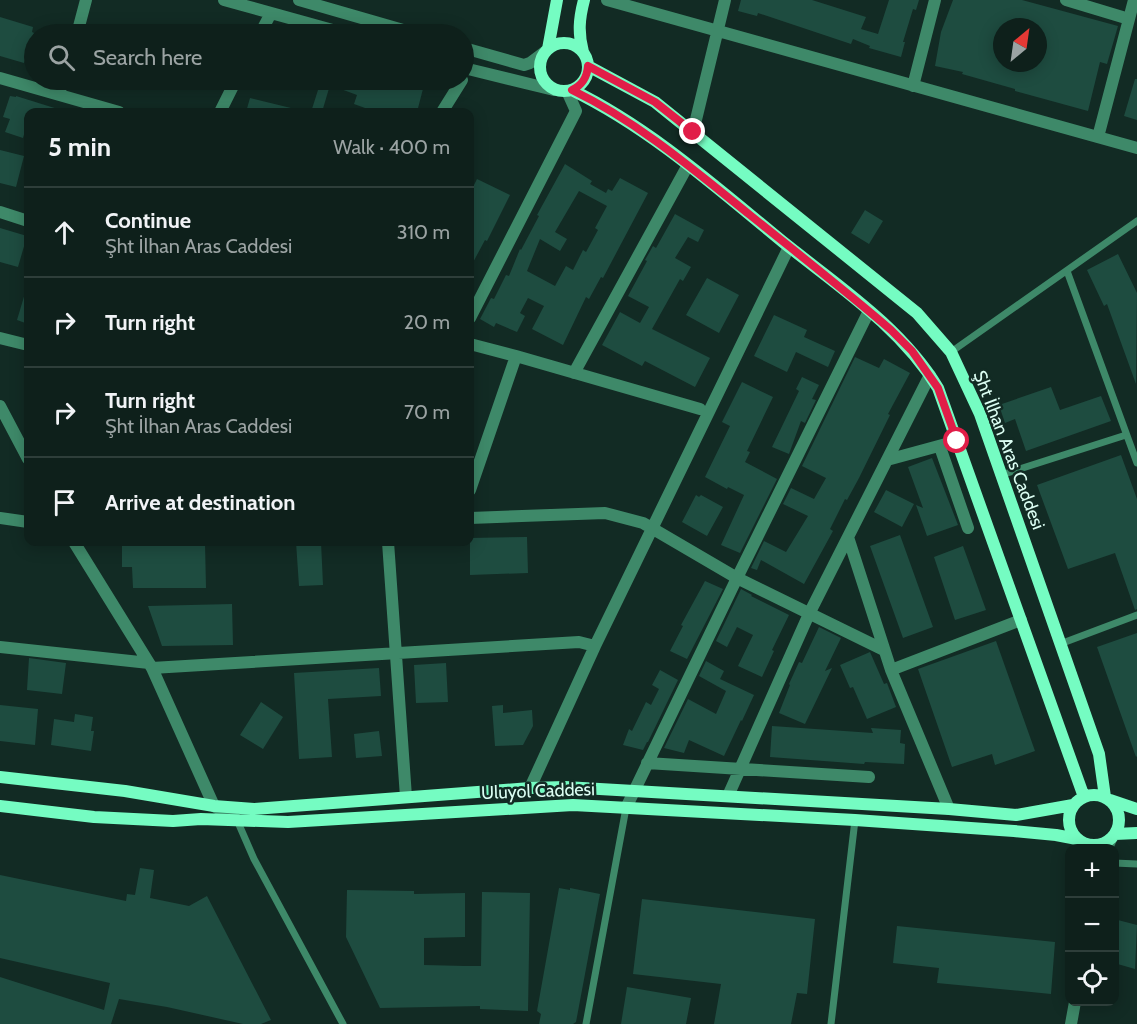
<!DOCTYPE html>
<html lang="en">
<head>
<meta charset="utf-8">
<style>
  :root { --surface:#0e201b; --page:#172824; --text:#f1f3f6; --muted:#9ba3a3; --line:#2e3e3a }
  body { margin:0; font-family:Cabin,sans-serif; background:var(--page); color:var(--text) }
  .controls { position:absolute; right:18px; bottom:18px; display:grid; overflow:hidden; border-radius:12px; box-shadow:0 3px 15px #0003 }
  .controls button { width:54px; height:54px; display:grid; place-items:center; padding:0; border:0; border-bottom:2px solid var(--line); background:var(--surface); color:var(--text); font:30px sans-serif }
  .compass { position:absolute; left:993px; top:18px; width:54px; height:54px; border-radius:50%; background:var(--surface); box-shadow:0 3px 15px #0003; rotate:29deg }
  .stop { position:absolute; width:18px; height:18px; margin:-14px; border:4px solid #e11d48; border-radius:50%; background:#fff }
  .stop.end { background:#e11d48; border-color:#fff; box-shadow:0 2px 6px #0008 }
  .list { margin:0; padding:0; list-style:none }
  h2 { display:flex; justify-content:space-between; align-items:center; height:78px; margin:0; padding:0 24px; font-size:26px }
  h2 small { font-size:20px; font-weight:400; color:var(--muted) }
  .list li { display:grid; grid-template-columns:39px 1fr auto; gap:18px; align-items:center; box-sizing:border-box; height:90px; padding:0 24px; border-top:2px solid var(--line) }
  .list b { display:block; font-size:22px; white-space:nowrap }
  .list p { margin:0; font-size:20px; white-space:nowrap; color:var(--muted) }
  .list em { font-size:20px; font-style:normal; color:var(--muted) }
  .icon { flex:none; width:33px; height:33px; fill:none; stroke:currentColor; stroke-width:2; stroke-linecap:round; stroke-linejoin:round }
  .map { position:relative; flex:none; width:1137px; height:1024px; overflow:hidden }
  .search { position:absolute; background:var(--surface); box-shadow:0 3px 15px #0003; left:24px; top:24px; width:450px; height:66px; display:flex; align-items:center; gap:15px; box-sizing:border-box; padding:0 21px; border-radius:33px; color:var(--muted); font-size:22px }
  .panel { position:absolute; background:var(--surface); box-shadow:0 3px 15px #0003; left:24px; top:108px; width:450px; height:438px; border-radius:12px }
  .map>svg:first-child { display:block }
  .building { fill:#1e4c40; fill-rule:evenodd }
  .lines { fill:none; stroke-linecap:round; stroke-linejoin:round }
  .service { stroke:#3e8969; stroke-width:7 }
  .minor { stroke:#3e8969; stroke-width:12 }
  .tertiary { stroke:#3e8969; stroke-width:12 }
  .secondary { stroke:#75fcc2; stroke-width:12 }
  .route { stroke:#e11d48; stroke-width:8 }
  .labels { text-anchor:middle; stroke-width:5; stroke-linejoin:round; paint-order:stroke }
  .street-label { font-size:18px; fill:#dcfef3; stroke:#122b24 }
</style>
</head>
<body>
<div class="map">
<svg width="1137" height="1024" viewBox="0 0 1137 1024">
  <rect width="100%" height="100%" fill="#122b24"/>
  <path class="building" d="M741 0H812L866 17 861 29 878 34 889 0H919L916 10 913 9 903 42H905L901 57 869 48 870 46 853 39 851 44 758 13 757 16 738 11Z
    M953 0H1022L1118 26 1107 64 1100 62 1088 111 1015 91V89L962 74 963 72 935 66 941 32ZM1002 27H1038V63H1002Z
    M0 17 33 27 32 32 34 33 24 63 0 56Z
    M1135 79H1137V120L1124 116Z
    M292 80H402L424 85 417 112H376L354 104 357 95 330 85 322 112H311L318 90 292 82Z
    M10 96 16 97V96L61 110V112H28V132L25 131 23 138 5 132 10 119 3 117Z
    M250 98 295 109V112H246Z
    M0 150 24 156 16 187 0 183Z
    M565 164 592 181 590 184 606 193 608 189 612 191 620 178 648 193 603 278 601 277 589 299 586 297 563 345 532 329 544 306 528 298 520 313 525 316 517 332 496 323 494 327 480 319 491 298 494 299 506 275 509 276 520 249 521 250 539 216 537 215ZM579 191 607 206 595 228 598 230 586 252 583 250 573 270 566 266 555 286 527 271 540 239 560 251 567 239 555 232Z
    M477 179 510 195 487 241 485 240 470 268V193Z
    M865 210 883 221 869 244 851 233Z
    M675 214 704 230 698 242 688 237 675 258 691 267 683 281 680 279 652 329 710 358 695 387 645 361 642 366 602 345 620 312 640 323 649 307 628 296 647 261 645 260 653 246 656 248Z
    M0 228 27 236 18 267 0 262Z
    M1118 254 1137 293 1136 384 1107 304 1104 306 1087 270Z
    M707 278 739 295 719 333 686 315Z
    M26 290 28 291V324L17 320Z
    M774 315 807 330 804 337 835 351 828 367 796 352 787 372 754 356Z
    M855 357 879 368 884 359 910 373 888 414 890 415 859 478 847 500 845 499 830 529 833 531 804 584 761 560 757 570 751 568 764 541 786 552 808 516 783 504 791 488 814 499 826 478 802 466Z
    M802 377 819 385 812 399 816 400 805 423 801 421 789 454 772 447 799 391 796 389Z
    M742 382 773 397 747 451 750 452 745 462 777 479 740 553 721 545 744 495 728 487 727 489 705 477 730 426 722 422Z
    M1051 387 1060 410 1101 396 1111 421 1026 451 1015 419 1005 423 999 405Z
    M1121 455 1137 499V609L1135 610 1115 553 1068 569 1037 485Z
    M932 458 958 525 927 536 916 505 923 508 908 467Z
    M886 490 914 504 902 527 874 512Z
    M696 495 699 497 701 495 723 507 707 536 682 522Z
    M900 535 933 627 903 638 870 546Z
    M527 537 528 573 470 575V538Z
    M296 542H321L323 585 299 586Z
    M122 543H205L206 588H133L132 567H122Z
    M963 546 986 610 955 620 934 557Z
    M705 581 723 589 687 659 670 651 683 626 681 625Z
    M741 589 752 595 751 596 789 615 772 650 774 651 762 677 738 666 753 635 737 627 727 647 716 641Z
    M232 604 233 645 162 646 148 606Z
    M819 627 841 638 825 671 832 668 805 724 779 713 790 685 789 684 799 662 802 663Z
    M1137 633V756L1136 757 1097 647Z
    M996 641 1035 751 995 765 992 754 952 767 918 669Z
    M870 652 884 684 887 683 896 707 867 719 853 687 850 688 840 665Z
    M29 658 66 663 62 694 27 690Z
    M706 661 724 671 720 679 754 695 742 721 741 720 724 756 689 740 684 753 664 748 688 699 716 714 726 691 699 676Z
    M446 663 448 702 416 703 414 665Z
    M379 668 381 696 328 699 332 757 299 759 294 673Z
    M660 670 678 680 648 742H647L643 750 623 745 629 729 632 731 646 702 651 705 659 689 652 685Z
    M261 702 283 717 263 749 240 735Z
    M0 705 38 709 35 745 0 741Z
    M503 705V713L532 710 533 726 523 745 495 746 492 706Z
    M75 714 93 717 91 731H94L91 751 51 745 54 719 74 722Z
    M772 726 873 733 871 728 901 730 900 743 905 744 904 764 865 762 864 764 770 757Z
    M379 731 382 756 356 758 354 734Z
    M140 868 154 870 150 898 189 906 207 896 271 1020 261 1024H243L167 1007 119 999 111 1024H0V977L104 1010 110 983 0 958V875L126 901 127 894 135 895Z
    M559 888 570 890V888L600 894 576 1022 573 1024H539L541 1014 537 1011Z
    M347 890 414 891V894L465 893V937L424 938V965L465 966H481L482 892 530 893 528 1011 480 1009V1006L380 1008 346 937Z
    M642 899 815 919 807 994 797 993 791 1024H714L721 984 633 974Z
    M1114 919 1137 925 1135 969 1114 963Z
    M897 926 1055 942 1051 994 937 983 939 968 893 963Z
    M627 987 691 998 686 1024H621Z"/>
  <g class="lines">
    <path class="service" d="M1067 271 1137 463
      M951 352 1137 221
      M1001 475 1126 435
      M1060 644 1137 615
      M237 820 254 859 343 1024
      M1114 863 1137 864
      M586 1024 626 808
      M831 1024 855 820"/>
    <path class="minor" d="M224 0 347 34
      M299 0 417 34
      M607 0 1137 148
      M1066 0 1129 19
      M77 34 86 0
      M260 34 271 13
      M464 48 524 65 530 63 546 51
      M464 68 554 90
      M0 78 119 112
      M913 86 935 0
      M59 94 63 80
      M220 112 236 80
      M442 112 462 80
      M693 132 725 0
      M1098 137 1134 0
      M0 212 28 221
      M470 318 576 111 567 91
      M0 338 28 345
      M470 344 516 356 700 409
      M574 373 688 165
      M0 406 28 459
      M940 447 968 528
      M887 460 957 441
      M470 490 516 356
      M0 518 28 522
      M470 518 605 513 643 523 737 578 884 650
      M848 537 891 670 949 809
      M74 542 152 668 214 806 237 820
      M388 542 406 797
      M0 647 149 663
      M152 668 579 642 595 646
      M891 670 1021 620
      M647 763 869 777
      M530 788 595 646 789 247
      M728 796 809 614 930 375
      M626 808 737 578 869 311"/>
    <path class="tertiary" d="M1080 842 1083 848
      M1107 848 1111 839
      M1071 1024 1075 1002"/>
    <path class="secondary" d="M540 67a24 24 0 1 1 48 0a24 24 0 1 1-48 0Z
      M548 49 557 0
      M583 52C578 33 579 19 584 0
      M588 66 655 102 917 313 951 352 980 414 1099 754 1105 797
      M572 90C650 128 716 187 783 242 838 286 901 327 938 388L1084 797
      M0 777 125 791 214 806 254 809 530 788 565 787 949 809 1016 815 1073 805
      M1069 820a25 25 0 1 1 50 0a25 25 0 1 1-50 0Z
      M1110 800 1137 809
      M0 806 94 817 173 821 201 819 288 822 573 805 855 820 1014 831 1056 835 1077 839
      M1115 834 1137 833"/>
  </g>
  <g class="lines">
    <path class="route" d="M693 132 655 102 588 66C587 78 582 85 572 90 638 122 693 169 750 215 797 253 846 291 891 330L912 351 938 388 957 441"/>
  </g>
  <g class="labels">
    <g class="street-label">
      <text transform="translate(1009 450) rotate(69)" y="6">Şht İlhan Aras Caddesi</text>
      <text transform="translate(538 791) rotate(-2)" y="6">Uluyol Caddesi</text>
    </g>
  </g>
</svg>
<div class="controls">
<button>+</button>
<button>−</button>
<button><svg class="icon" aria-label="locate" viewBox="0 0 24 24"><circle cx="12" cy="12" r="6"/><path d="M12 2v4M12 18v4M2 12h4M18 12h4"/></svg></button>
</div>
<svg class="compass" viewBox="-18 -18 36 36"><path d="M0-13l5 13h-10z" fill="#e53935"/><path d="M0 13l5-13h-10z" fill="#9ba3a3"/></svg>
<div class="stop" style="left:957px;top:441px"></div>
<div class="stop end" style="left:693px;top:132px"></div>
<div class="search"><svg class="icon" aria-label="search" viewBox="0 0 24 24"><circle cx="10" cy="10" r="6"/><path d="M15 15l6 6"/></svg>Search here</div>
<section class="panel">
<h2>5 min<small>Walk · 400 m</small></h2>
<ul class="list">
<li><svg class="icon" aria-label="ahead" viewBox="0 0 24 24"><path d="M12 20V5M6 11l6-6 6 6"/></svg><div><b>Continue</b><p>Şht İlhan Aras Caddesi</p></div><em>310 m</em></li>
<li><svg class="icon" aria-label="right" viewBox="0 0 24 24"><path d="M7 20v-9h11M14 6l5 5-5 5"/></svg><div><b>Turn right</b></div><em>20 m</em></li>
<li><svg class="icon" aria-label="right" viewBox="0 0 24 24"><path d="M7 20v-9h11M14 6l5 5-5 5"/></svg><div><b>Turn right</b><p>Şht İlhan Aras Caddesi</p></div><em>70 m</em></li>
<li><svg class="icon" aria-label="arrive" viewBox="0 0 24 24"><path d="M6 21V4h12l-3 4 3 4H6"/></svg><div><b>Arrive at destination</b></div></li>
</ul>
</section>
</div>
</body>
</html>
